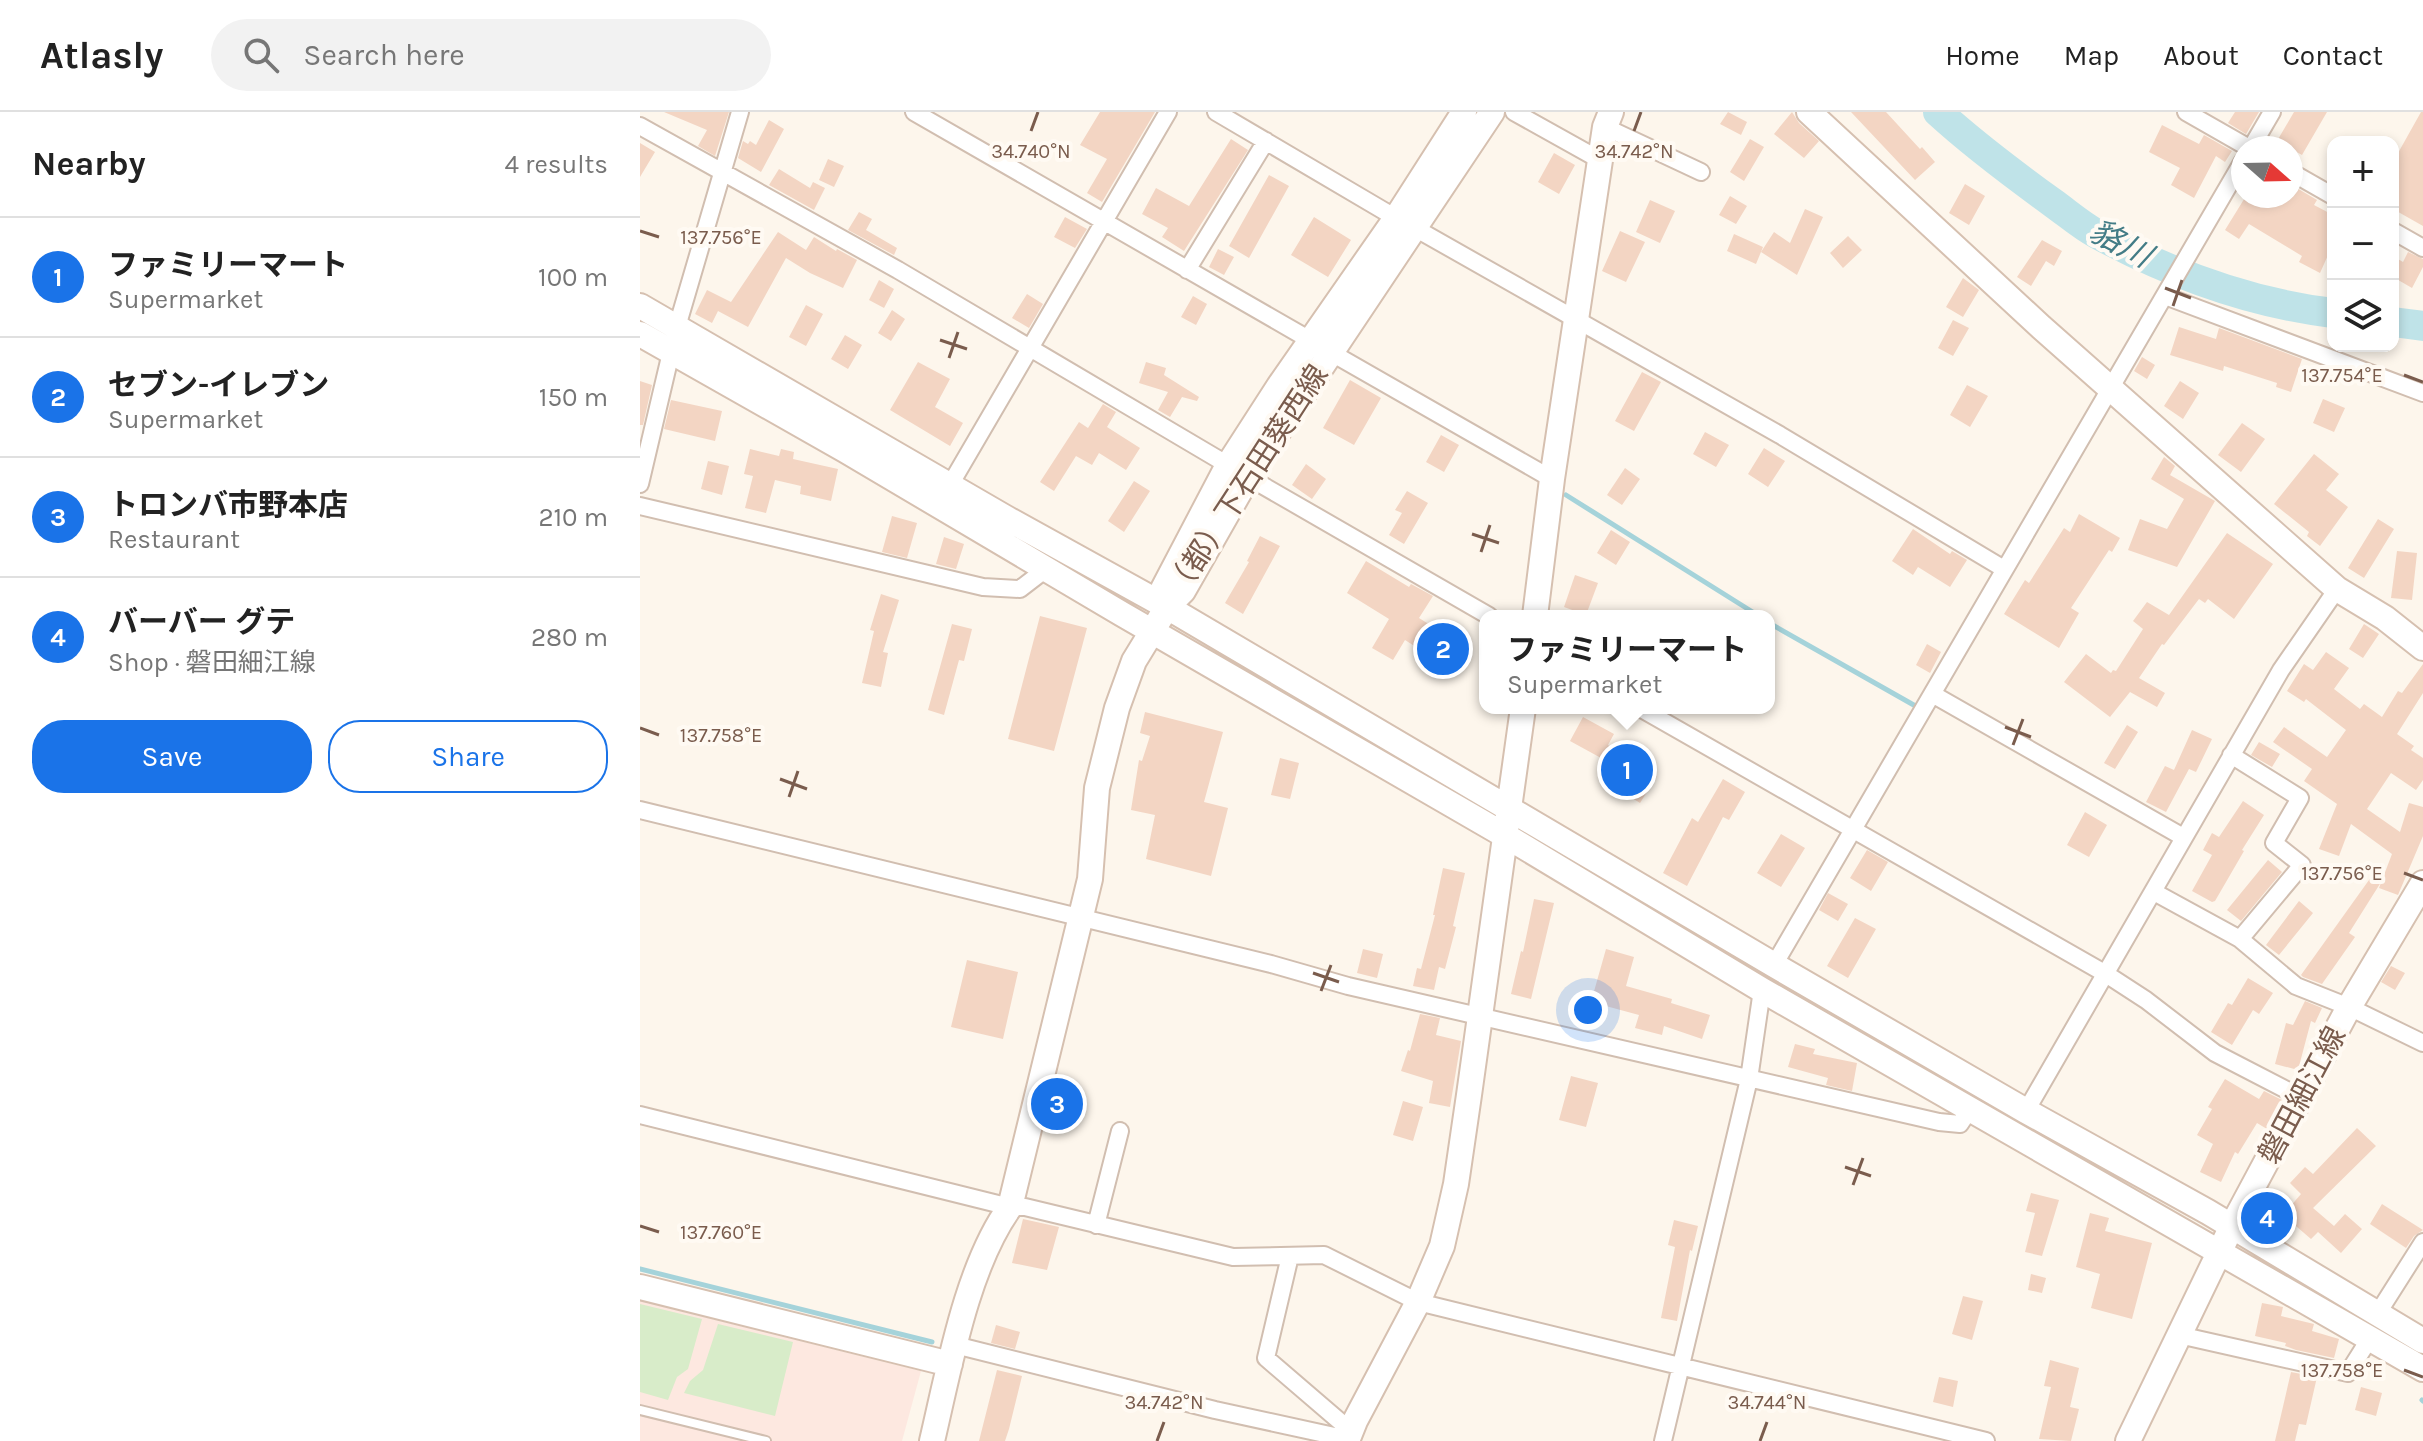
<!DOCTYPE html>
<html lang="en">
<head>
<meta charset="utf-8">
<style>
  :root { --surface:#fff; --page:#f2f2f2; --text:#222; --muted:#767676; --line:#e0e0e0; --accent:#1a73e8 }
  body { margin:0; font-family:Karla,"Noto Sans JP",sans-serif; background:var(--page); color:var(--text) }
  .controls { position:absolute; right:24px; top:24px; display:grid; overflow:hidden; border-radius:16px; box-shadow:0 4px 12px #0003 }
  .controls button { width:72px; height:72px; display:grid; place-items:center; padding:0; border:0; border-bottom:2px solid var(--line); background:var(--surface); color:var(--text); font:40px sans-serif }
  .compass { position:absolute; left:1591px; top:24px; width:72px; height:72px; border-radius:50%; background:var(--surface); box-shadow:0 4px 12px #0003; rotate:110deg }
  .you { position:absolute; left:948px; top:898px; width:28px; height:28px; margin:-20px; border:6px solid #fff; border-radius:50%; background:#1a73e8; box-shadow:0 0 0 12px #1a73e833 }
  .badge { display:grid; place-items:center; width:52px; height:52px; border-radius:50%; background:var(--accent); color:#fff; font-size:26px; font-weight:700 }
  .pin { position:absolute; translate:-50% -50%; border:4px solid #fff; box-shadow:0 2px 8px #0006 }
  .popup { position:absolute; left:839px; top:498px; width:296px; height:104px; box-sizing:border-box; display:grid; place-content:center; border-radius:16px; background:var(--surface); filter:drop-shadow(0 2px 6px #0005); font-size:26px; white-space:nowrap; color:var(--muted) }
  .popup b { font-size:30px; color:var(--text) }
  .popup::after { content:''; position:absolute; left:50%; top:100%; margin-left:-16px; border:16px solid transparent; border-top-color:var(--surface) }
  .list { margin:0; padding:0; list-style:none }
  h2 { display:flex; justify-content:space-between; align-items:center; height:104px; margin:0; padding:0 32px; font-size:34px }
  h2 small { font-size:26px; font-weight:400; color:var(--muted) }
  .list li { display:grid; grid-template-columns:52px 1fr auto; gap:24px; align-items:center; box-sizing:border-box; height:120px; padding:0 32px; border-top:2px solid var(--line) }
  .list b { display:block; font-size:30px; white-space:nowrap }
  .list p { margin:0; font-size:26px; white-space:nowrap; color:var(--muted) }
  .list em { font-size:26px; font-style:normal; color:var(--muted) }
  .actions { display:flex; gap:16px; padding:24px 32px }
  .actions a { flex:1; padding:18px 0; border:2px solid var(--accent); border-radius:32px; text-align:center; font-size:28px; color:var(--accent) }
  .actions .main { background:var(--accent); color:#fff }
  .icon { flex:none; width:44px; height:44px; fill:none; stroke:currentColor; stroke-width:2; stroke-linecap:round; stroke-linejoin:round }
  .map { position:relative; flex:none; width:1783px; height:1329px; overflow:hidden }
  header { display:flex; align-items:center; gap:48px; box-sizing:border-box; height:112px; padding:0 40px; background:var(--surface); border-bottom:2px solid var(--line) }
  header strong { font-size:38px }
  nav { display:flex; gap:44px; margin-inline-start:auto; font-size:28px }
  .search { width:560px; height:72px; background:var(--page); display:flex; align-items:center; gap:20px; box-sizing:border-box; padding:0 28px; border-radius:44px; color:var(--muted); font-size:30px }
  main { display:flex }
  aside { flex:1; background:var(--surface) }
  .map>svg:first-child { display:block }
  .commercial { fill:#fde8e0 }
  .green { fill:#d8ecc9 }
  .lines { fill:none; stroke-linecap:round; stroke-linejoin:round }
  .stream { stroke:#a5d3da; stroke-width:5 }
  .river { stroke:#bfe3e8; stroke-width:30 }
  .building { fill:#f3d5c3 }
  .lane-casing { stroke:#d1beb0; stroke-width:12 }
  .street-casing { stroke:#d1beb0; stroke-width:20 }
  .secondary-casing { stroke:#d6c0b0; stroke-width:28 }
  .lane { stroke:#fff; stroke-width:8 }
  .street { stroke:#fff; stroke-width:16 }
  .secondary { stroke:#fff; stroke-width:24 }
  .ticks { fill:none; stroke:#7a5c4d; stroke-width:3 }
  .labels { text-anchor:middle; stroke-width:8; stroke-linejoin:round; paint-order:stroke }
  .street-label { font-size:30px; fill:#7a5c4d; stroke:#fffaf3 }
  .water-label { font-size:32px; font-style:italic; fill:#437c86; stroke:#fffaf3 }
  .ticks-label { font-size:20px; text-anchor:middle; fill:#7a5c4d; stroke:#fffaf3; stroke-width:8; stroke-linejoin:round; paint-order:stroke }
</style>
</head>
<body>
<header>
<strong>Atlasly</strong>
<div class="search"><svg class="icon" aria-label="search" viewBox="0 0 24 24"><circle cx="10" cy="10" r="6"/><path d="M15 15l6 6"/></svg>Search here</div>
<nav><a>Home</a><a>Map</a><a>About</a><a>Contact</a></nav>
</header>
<main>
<aside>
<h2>Nearby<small>4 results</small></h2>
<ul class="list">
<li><span class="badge">1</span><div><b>ファミリーマート</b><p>Supermarket</p></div><em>100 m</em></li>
<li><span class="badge">2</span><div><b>セブン-イレブン</b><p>Supermarket</p></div><em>150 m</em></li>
<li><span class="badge">3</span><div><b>トロンバ市野本店</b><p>Restaurant</p></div><em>210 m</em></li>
<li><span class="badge">4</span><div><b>バーバー グテ</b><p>Shop · 磐田細江線</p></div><em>280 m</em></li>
</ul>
<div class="actions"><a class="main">Save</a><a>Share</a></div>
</aside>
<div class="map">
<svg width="1783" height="1329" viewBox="0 0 1783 1329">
  <rect width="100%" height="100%" fill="#fdf6ec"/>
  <path class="commercial" d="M0 1189 281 1259 262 1329H0Z"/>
  <path class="green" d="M0 1192 62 1207 48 1257 37 1265 28 1288 0 1280Z
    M78 1212 153 1230 135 1304 44 1281 50 1269 63 1258Z"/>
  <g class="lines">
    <path class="stream" d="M926 383 1119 504
      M1129 511 1279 596
      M0 1157 292 1230
      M1782 1288 1783 1289"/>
    <path class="river" d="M1298 0C1334 33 1373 62 1413 91 1427 101 1442 114 1457 122 1531 162 1610 191 1693 201
      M1753 210 1783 214"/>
  </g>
  <path class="building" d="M24 0H89L75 44 58 34 67 18Z
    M460 0H515L462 90 447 81 467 47 440 33Z
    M1088 0 1107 10 1101 23 1080 12Z
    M1152 0 1159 11 1179 29 1164 46 1134 22Z
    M1211 0H1246L1280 37 1282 35 1295 50 1275 68Z
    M1595 0H1619L1606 22 1588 11Z
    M1654 0H1687L1662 43 1637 29Z
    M1781 0H1783V114L1753 97V50Z
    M129 8 144 17 121 60 98 46 103 29 108 32 110 29 116 33Z
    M1522 13 1559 32 1564 23 1592 39 1585 50 1576 44 1554 86 1531 73 1540 56 1509 40Z
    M591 27 608 38 544 139 522 125 528 116 502 102 516 76 549 94Z
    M1110 27 1124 35 1104 69 1090 60Z
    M0 31 15 40 0 65Z
    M914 41 935 53 919 82 898 70Z
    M188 47 204 54 194 75 179 68Z
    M139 57 170 76 173 70 185 76 174 98 129 73Z
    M629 63 649 74 609 146 589 134Z
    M1325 72 1345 84 1329 113 1309 101Z
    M1655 75 1677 88 1674 93 1693 103V132L1680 161 1659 150 1662 144 1609 112 1599 127 1585 118 1606 84H1651Z
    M1090 84 1107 94 1096 112 1079 103Z
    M1010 88 1035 99 1020 131 996 120Z
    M1165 97 1183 105 1157 163 1121 140 1134 120 1150 131Z
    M219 100 232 107 226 118 257 136 254 143 208 118Z
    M425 105 447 117 435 136 414 125Z
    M674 105 711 128 688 165 651 143Z
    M980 119 1005 130 986 170 962 159Z
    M138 120 166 138 174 125 196 139 197 137 217 148 203 176 170 161 146 146 108 215 78 199 72 211 55 202 67 178 91 190Z
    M1094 122 1123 135 1116 152 1087 139Z
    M1208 124 1222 138 1203 156 1190 141Z
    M1402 128 1422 139 1414 154 1406 149 1391 174 1377 165Z
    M578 137 594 145 584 163 569 155Z
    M1768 140 1783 147V155L1772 176 1753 165V144L1763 150Z
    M1323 166 1339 178 1323 205 1306 195Z
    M239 168 254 177 244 196 229 188Z
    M387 182 403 192 389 216 372 206Z
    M553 184 567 192 556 213 541 205Z
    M166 193 183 202 166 234 149 225Z
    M252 198 265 207 251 229 238 221Z
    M1313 208 1329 216 1313 244 1298 236Z
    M1539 215 1576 227 1579 216 1662 247 1651 280 1636 275 1637 271 1584 254 1583 259 1530 243Z
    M205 223 222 233 208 257 191 247Z
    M1502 245 1515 253 1507 267 1494 259Z
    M278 250 310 267 295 295 323 311 310 334 250 298Z
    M506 250 526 256 524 263 559 285 557 289 542 285 530 305 518 298 528 280 499 271Z
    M1002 260 1021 270 994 319 975 309Z
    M710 268 741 286 714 333 683 316Z
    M0 269 12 273 3 313H0Z
    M1540 269 1559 281 1543 307 1524 294Z
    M1327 273 1348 284 1330 315 1310 303Z
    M1683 287 1705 296 1694 320 1673 311Z
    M31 288 82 299 75 329 24 317Z
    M463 292 476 300 467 315 500 336 486 358 459 341 452 353 436 344 414 379 400 370 439 310 448 316Z
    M1602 311 1625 327 1601 360 1578 343Z
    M1065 320 1089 333 1076 355 1053 342Z
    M801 323 819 333 804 360 786 350Z
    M1124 336 1145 349 1128 375 1108 362Z
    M110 337 139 344 141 337 154 340 153 347 198 357 191 389 160 382 161 374 135 368 126 401 105 396 113 364 104 362Z
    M1674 342 1699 362 1686 378 1708 395 1680 434 1667 424 1669 420 1634 392Z
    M1524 345 1535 354 1530 363 1575 389 1537 455 1488 438 1500 407 1527 417 1544 387 1511 367Z
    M68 349 89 354 82 383 61 377Z
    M666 352 686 367 672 387 652 373Z
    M985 356 1000 367 982 393 967 383Z
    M494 369 510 379 484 420 468 409Z
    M767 379 788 391 764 432 749 423 762 401 755 398Z
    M1439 402 1480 426 1472 440 1469 438 1431 496 1439 501 1419 536 1364 502 1385 468 1389 471 1424 416 1430 420Z
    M252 404 277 411 267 446 242 440Z
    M1738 407 1754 417 1724 466 1708 456Z
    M1273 417 1310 442 1312 439 1327 448 1310 475 1278 455 1273 463 1252 449Z
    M971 418 990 430 976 453 957 441Z
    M1587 421 1633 452 1594 507 1568 487 1565 491 1559 487 1524 533 1522 532 1499 566 1525 581 1517 595 1490 580 1470 605 1424 570 1446 542 1471 561 1473 558 1476 559 1503 517 1493 509 1507 490 1529 503Z
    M620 424 640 434 603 502 585 491 609 450 607 449Z
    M304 425 324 432 316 457 296 452Z
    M1757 439 1777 441 1772 488 1751 486Z
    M726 449 769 475 771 472 793 484 779 506 832 539 818 562 765 528 753 548 732 536 749 507 707 481Z
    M935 463 958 471 946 503 924 495Z
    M241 482 259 488 243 540 248 541 241 575 222 571 234 519 230 518Z
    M400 504 447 516 414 639 368 627Z
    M312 512 332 517 324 549 319 548 304 603 288 598Z
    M1724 512 1739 522 1723 546 1709 537Z
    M1287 532 1301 540 1290 561 1276 553Z
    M1686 540 1709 556 1694 577 1720 597 1724 592 1742 605 1758 579 1762 581 1783 552V581L1757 622 1774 634 1771 638 1783 646V668L1776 678 1751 661 1727 697 1760 720 1769 691 1783 695V724L1758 783 1739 776 1752 742 1711 712 1699 744 1679 737 1697 692 1664 669 1672 657 1633 630 1644 615 1687 645 1706 618 1666 587 1664 590 1647 579 1664 552 1673 558Z
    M505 600 583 620 564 690 588 696 571 764 506 747 515 703 491 698 499 648 502 649 510 624 500 621Z
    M943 605 974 622 968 633 1017 664 1000 691 962 667 972 652 930 629Z
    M1487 613 1498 620 1475 657 1464 651Z
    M1552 618 1572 627 1556 660 1549 657 1526 700 1506 690 1525 654 1534 658Z
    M1619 630 1640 642 1632 655 1611 643Z
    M640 646 659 651 650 687 631 683Z
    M1083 667 1105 680 1089 708 1083 705 1047 774 1023 761 1052 706 1058 710Z
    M1603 689 1624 703 1602 738 1604 739 1575 789 1572 790 1552 779 1572 743 1563 738 1572 721 1579 725Z
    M1445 700 1467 713 1449 745 1427 733Z
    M1141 722 1165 736 1141 775 1117 761Z
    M1227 738 1248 750 1231 779 1210 766Z
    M1628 748 1642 760 1601 809 1587 798Z
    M803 756 825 761 813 814 816 815 805 857 799 855 794 878 773 874 777 856 781 857 795 803H793Z
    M1734 761 1743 767 1709 821 1715 825 1682 872 1663 865 1661 863Z
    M1188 781 1208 792 1198 809 1179 798Z
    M894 787 914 791 891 887 871 882 881 839 883 840Z
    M1659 789 1673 801 1639 843 1626 833Z
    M1215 806 1236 817 1208 866 1187 854Z
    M723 837 743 842 737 866 717 861Z
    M966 837 994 845 986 874 1032 887 1031 891 1070 903 1062 927 1024 914 1022 923 995 916 999 903 951 890Z
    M327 848 378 860 363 927 311 915Z
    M1751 854 1765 861 1755 878 1741 870Z
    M1608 866 1633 881 1619 902 1613 898 1592 933 1571 920 1588 891 1592 893Z
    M1665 889 1682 896 1675 911 1671 909 1658 958 1635 952 1646 911 1653 913Z
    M780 902 800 906 796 923 821 929 810 995 789 991 793 969 761 959 768 938 770 939Z
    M1155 932 1175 937 1173 942 1217 951 1212 979 1186 973 1188 966 1148 955Z
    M417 964 432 966 420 1021 404 1018Z
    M931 964 958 971 946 1015 919 1008Z
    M1585 967 1619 987 1624 979 1642 988 1627 1017 1617 1011 1598 1042 1595 1040 1581 1070 1560 1060 1573 1032 1557 1023 1572 997 1568 995Z
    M763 989 783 995 773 1029 753 1023Z
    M1717 1016 1736 1034 1673 1096 1694 1114 1705 1102 1722 1117 1701 1141 1678 1120 1671 1127 1643 1103 1661 1082 1650 1071 1665 1055 1673 1062Z
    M1391 1081 1419 1088 1402 1144 1385 1140 1395 1101 1386 1099Z
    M1742 1092 1783 1118 1774 1124 1766 1136 1730 1112Z
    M1450 1101 1469 1106 1465 1119 1512 1131 1492 1207 1451 1196 1460 1162 1436 1155Z
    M383 1107 419 1115 407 1158 372 1151Z
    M1034 1108 1058 1114 1052 1139 1050 1138 1037 1209 1021 1206 1035 1135 1028 1133Z
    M1391 1162 1406 1166 1402 1181 1388 1178Z
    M1323 1184 1343 1189 1332 1228 1312 1222Z
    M1622 1191 1643 1195 1641 1204 1674 1212 1672 1219 1699 1227 1694 1246 1656 1238 1645 1234 1646 1231 1615 1224Z
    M356 1213 380 1220 375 1237 351 1231Z
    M1410 1248 1439 1256 1430 1295 1439 1297 1431 1329 1399 1327 1411 1275 1404 1274Z
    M357 1258 382 1264 369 1317 365 1329H339Z
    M1651 1260 1677 1265 1666 1313 1659 1312 1655 1329H1635Z
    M1299 1265 1318 1269 1313 1295 1293 1290Z
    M1721 1275 1742 1281 1736 1304 1715 1298Z"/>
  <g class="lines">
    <g class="lane-casing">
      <path id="lane" d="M0 1298 126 1329"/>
    </g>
    <g class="street-casing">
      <path id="street" d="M274 0 670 228
        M576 0 756 106
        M874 0 960 48
        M1546 0 1609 36
        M0 14 258 158 588 353
        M965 15 1061 60
        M1611 36 1632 0
        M1651 60 1693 84
        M773 115 1140 323 1364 457
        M1753 119 1783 136
        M547 158 626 29
        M1525 184 1783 281
        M690 240 912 367
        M608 365 849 504
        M0 372 37 215 100 0
        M310 373 528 0
        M0 394 343 475 380 477 406 457
        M1294 583 1543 725
        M1000 596 1466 862 1506 888 1575 941 1662 986
        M1591 643 1660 686 1634 731 1662 753 1600 827
        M0 698 631 852 708 874 1299 1010 1320 1012 1330 997
        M1514 780 1600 827 1656 874 1709 895 1783 931
        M1134 853 1603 49
        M1386 999 1641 558 1697 477
        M0 1003 370 1095H385L593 1145 684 1143 778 1190 1346 1329
        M456 1113 480 1019
        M650 1144 626 1246 711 1319
        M1738 1201 1783 1130
        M1539 1223 1708 1261 1730 1226
        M315 1233 575 1298 708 1327
        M1023 1329 1109 967 1122 878"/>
    </g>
    <g class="secondary-casing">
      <path id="secondary" d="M1169 0 1401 215 1697 477 1745 506 1783 536
        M0 194 366 406 527 495 1134 853 1386 999 1568 1100 1783 1229
        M0 222 205 338 482 502 866 724 1122 878 1783 1257
        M527 495 523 477 588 353 639 274 756 106 824 0
        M895 504 912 367 965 15 971 0
        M0 1175 310 1252
        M292 1329C309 1257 327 1154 370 1095L450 767 457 676 477 596 494 549 527 495 543 479 608 365 852 0
        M707 1329 715 1309 778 1190 802 1134 816 1072 829 983 883 596
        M1488 1329 1592 1114 1709 895 1783 771"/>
    </g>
    <use href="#lane" class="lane"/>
    <use href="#street" class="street"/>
    <use href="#secondary" class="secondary"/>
  </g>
  <path class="ticks" d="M391 19 398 0M994 19 1001 0M0 119 19 125M1525 176 1551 186M1533 194 1542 168M300 228 327 237M309 246 318 220M1764 263 1783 270M832 422 859 431M841 440 850 413M1365 615 1391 625M0 616 19 623M1373 633 1383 607M140 667 167 677M149 685 158 659M1764 761 1783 768M673 861 699 870M681 879 691 853M1205 1055 1231 1064M1213 1073 1223 1046M0 1114 19 1120M1764 1258 1783 1265M517 1329 524 1310M1120 1329 1127 1310"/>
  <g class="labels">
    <g class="street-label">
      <text transform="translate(607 369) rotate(-57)" y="10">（都）下石田葵西線</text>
      <text transform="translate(1662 983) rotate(-62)" y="10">磐田細江線</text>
    </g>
    <g class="water-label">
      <text transform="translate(1481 131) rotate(28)" y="11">貉川</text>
    </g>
  </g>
  <g class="ticks-label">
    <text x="391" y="46">34.740°N</text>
    <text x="994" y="46">34.742°N</text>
    <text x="81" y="132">137.756°E</text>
    <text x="1702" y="270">137.754°E</text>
    <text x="81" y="630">137.758°E</text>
    <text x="1702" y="768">137.756°E</text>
    <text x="81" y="1127">137.760°E</text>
    <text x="1702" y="1265">137.758°E</text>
    <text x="524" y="1297">34.742°N</text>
    <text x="1127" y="1297">34.744°N</text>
  </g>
</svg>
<div class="controls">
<button>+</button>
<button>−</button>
<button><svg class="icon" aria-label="layers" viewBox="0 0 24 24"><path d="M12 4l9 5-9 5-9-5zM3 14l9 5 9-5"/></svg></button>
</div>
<svg class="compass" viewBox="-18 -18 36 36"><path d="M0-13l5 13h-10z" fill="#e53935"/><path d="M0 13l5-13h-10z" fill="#767676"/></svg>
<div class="you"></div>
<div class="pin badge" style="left:987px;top:658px">1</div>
<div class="popup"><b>ファミリーマート</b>Supermarket</div>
<div class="pin badge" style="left:803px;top:537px">2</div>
<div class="pin badge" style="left:417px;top:992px">3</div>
<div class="pin badge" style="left:1627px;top:1106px">4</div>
</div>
</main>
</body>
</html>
